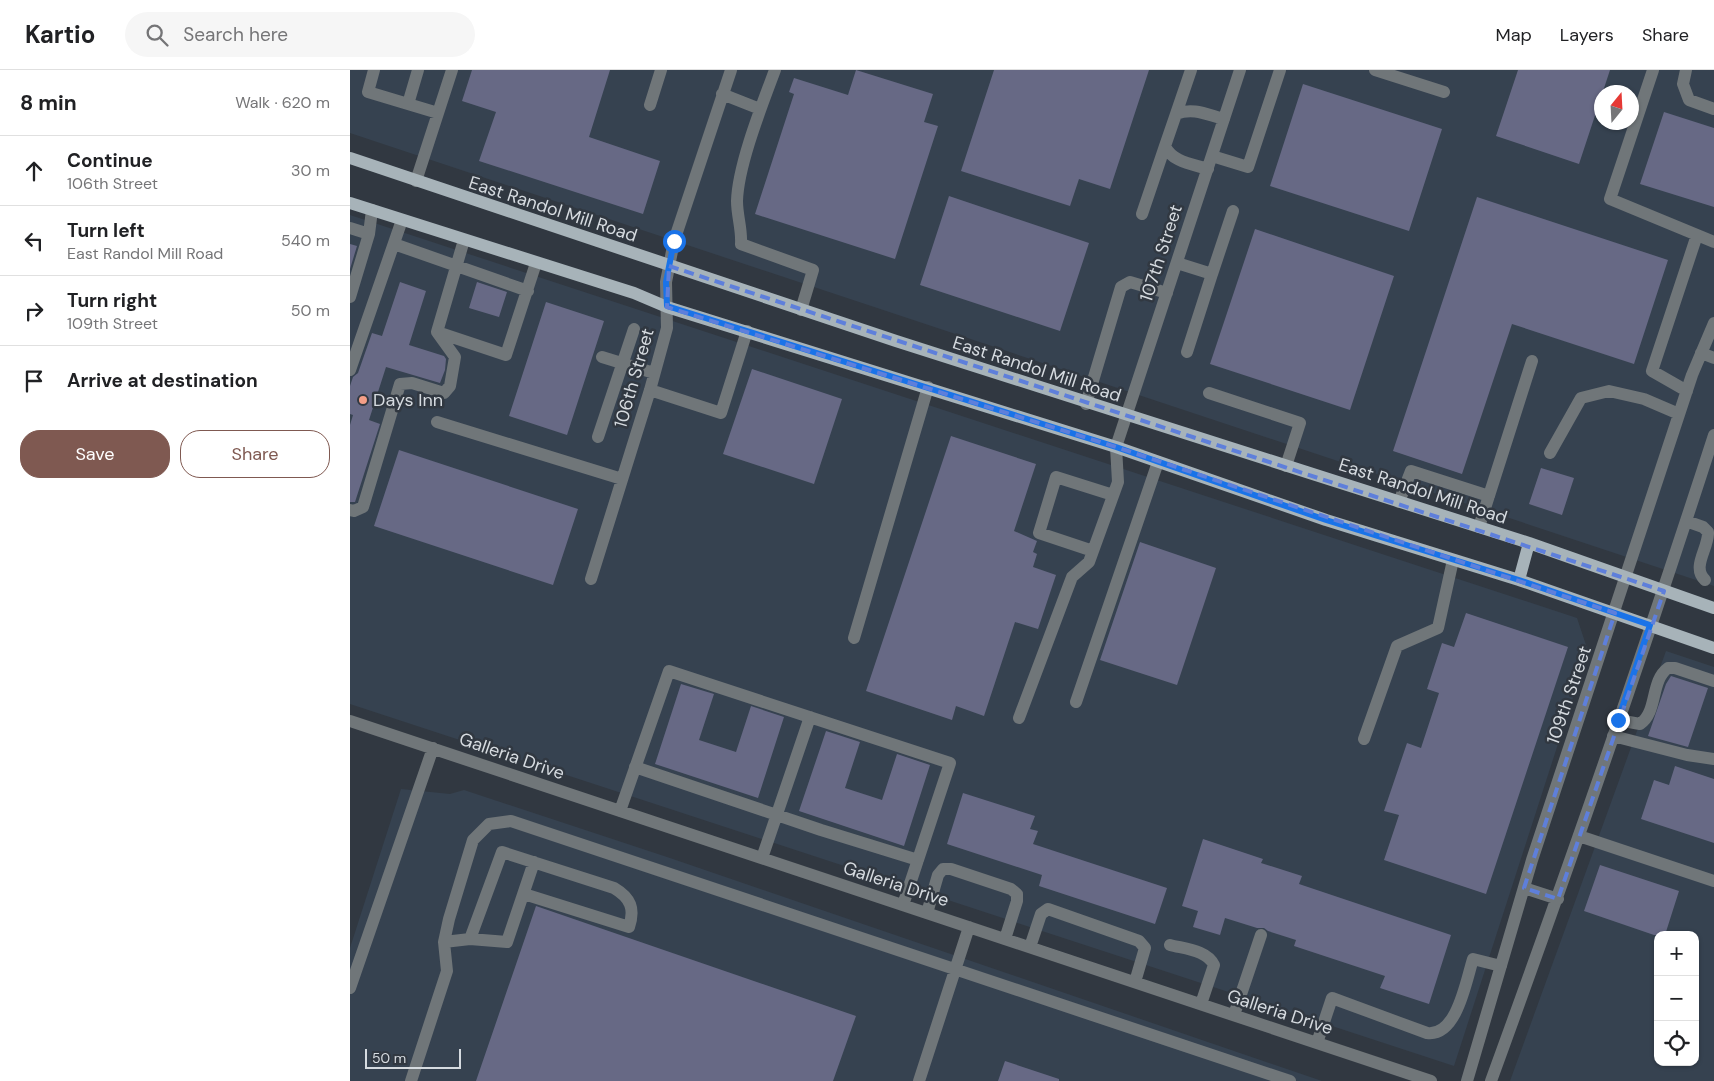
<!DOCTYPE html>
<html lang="en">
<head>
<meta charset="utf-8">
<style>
  :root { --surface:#fff; --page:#f6f6f6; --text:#202124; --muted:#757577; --line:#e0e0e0; --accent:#7f5951 }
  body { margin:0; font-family:"DM Sans",sans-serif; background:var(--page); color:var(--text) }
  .controls { position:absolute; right:15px; bottom:15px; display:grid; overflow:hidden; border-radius:10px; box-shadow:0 1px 4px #0004 }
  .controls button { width:45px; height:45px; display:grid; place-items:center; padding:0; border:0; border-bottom:1px solid var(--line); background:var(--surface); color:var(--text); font:25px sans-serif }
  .compass { position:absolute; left:1244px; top:15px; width:45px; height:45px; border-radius:50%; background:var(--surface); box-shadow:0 1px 4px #0004; rotate:18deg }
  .scale { position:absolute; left:15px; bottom:12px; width:96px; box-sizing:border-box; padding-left:5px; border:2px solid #d6dbe0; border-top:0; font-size:14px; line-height:18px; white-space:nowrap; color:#d6dbe0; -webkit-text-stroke:4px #313841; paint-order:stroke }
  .stop { position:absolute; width:15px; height:15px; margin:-11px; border:4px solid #1a73e8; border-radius:50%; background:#fff }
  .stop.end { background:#1a73e8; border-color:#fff; box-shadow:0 1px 5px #0008 }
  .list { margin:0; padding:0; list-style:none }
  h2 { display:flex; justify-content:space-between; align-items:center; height:65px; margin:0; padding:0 20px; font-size:21px }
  h2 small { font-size:16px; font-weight:400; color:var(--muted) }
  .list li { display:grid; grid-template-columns:32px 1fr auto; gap:15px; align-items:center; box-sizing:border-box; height:70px; padding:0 20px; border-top:1px solid var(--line) }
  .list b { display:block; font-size:19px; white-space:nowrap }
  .list p { margin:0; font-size:16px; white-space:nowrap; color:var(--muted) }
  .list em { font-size:16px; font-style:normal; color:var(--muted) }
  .actions { display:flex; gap:10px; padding:15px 20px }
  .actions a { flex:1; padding:11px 0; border:1px solid var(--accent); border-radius:20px; text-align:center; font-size:18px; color:var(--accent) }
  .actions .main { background:var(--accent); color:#fff }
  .icon { flex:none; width:28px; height:28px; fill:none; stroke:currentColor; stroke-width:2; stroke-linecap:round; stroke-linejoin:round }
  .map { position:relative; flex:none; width:1364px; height:1011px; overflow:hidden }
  header { display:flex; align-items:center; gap:30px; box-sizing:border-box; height:70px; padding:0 25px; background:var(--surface); border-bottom:1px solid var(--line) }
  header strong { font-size:24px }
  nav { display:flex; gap:28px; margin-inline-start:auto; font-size:18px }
  .search { width:350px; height:45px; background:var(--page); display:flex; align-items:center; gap:12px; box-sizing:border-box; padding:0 18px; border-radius:28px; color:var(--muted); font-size:19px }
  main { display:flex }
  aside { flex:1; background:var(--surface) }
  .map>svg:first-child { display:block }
  .built { fill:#364250; fill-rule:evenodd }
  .building { fill:#676985 }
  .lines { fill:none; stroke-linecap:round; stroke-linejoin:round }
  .minor { stroke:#707679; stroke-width:12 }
  .major { stroke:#a7b3b9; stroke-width:12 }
  .route { stroke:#1a73e8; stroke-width:6 }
  .marked { fill:none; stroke:#5e7fdb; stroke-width:4; stroke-dasharray:10 6; stroke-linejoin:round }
  .poi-dot { fill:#f49e87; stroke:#313841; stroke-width:2 }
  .labels { text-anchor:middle; stroke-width:5; stroke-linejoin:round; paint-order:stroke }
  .street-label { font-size:18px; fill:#d6dbe0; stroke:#313841 }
  .poi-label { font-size:18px; fill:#d6dbe0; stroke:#313841; text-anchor:start }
</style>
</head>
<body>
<header>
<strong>Kartio</strong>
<div class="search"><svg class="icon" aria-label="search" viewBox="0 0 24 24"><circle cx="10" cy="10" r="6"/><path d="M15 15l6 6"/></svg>Search here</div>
<nav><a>Map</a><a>Layers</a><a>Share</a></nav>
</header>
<main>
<aside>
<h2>8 min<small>Walk · 620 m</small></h2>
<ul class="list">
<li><svg class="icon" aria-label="ahead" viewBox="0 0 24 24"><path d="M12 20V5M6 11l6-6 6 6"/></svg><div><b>Continue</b><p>106th Street</p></div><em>30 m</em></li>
<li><svg class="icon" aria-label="left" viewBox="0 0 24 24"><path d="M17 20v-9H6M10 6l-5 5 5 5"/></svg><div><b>Turn left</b><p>East Randol Mill Road</p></div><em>540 m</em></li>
<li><svg class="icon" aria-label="right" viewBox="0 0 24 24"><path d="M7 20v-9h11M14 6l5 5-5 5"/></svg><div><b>Turn right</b><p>109th Street</p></div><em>50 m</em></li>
<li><svg class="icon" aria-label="arrive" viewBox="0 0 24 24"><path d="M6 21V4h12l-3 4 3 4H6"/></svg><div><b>Arrive at destination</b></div></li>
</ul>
<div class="actions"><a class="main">Save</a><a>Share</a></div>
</aside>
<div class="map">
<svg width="1364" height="1011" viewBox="0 0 1364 1011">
  <rect width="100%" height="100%" fill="#313841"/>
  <path class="built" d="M0 0H1364V516L0 63ZM1252 22H1282V52H1252Z
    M0 145 1227 548 1238 581 1104 996 0 634Z
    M1316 581 1364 597V1011H1160ZM1308 865H1345V992H1308Z
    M51 719 100 724 114 720 320 788 972 1011H0V878Z"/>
  <path class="building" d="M122 0H260L239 67 310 91 293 144 129 91 146 42 112 31Z
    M506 0 583 24 574 52 588 56 545 189 405 144 444 24 439 22 444 8 498 25Z
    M644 0H799L760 119 729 109 720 136 611 101Z
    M1168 0H1260L1229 94 1146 66Z
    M953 14 1092 59 1059 161 920 116Z
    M1314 42 1364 58V137L1290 114Z
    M599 126 739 173 710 261 570 215Z
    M1127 127 1318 190 1284 294 1162 254 1112 404 1043 381Z
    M905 159 1044 206 1000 340 860 294Z
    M0 174 7 176 0 199Z
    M50 212 76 221 59 275 94 286 96 289 95 300 90 313 36 297 19 350 30 354 5 432H0V355L3 345 0 344V316L3 307 8 303 22 263 32 266Z
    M127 212 157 222 149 247 119 238Z
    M196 232 254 251 217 365 159 346Z
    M402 299 492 329 464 414 373 384Z
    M601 366 686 394 664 461 687 471 683 482 687 484 683 497 706 505 688 559 665 552 634 646 606 636 602 650 516 621Z
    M49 380 228 439 203 515 24 456Z
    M1191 398 1224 408 1212 445 1179 434Z
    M790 472 866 498 827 615 750 590Z
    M1116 543 1218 577 1136 824 1034 790 1049 745 1034 741 1057 673 1071 678 1089 623 1077 619 1092 573 1104 577Z
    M1321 606 1358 618 1338 677 1298 666 1316 614Z
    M331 614 364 624 349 670 386 682 401 636 434 647 408 728 305 694Z
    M476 661 510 672 495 718 532 730 547 684 580 695 554 776 449 741Z
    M1325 696 1364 709V773L1291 749 1304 710 1319 715Z
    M613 723 685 746 680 759 688 761 683 774 817 818 805 854 689 816 692 805 597 774Z
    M853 769 913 789 911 793 952 806 949 814 1101 865 1079 934 1030 918 1035 906 944 876 946 870 918 861 914 858H907L875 848 870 865 843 857 848 841 832 836Z
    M1250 795 1329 821 1315 865H1304L1234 841Z
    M186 836 506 946 483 1011H126Z
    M655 991 709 1009V1011H648Z"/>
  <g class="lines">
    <path class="minor" d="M24 0 18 22 88 43
      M425 0C412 35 388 95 387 131 387 146 392 159 391 174L463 200 451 240
      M1025 0 1094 22
      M1303 0 1260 129 1364 172
      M1336 0 1333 14 1339 30 1364 39
      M372 24 410 39
      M58 34 68 0
      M300 35 311 0
      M826 44 841 0
      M862 86 898 97 930 0
      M858 99C842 94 822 92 815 76L826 44C843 37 858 45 874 49
      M66 111 102 0
      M792 144 815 76
      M0 158 19 164
      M44 174 178 221
      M827 193 862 204 883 141
      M0 227 19 164 22 140
      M87 262 156 285 186 193
      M837 282 862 204
      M1351 283 1364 288
      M252 287 304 303
      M0 300 52 150
      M300 320 371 343 397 261
      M1337 321 1302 301 1347 165
      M859 323 950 353 936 396
      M736 334 771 217 780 212 817 223
      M87 352 272 409
      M248 367 284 259
      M1200 383 1231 328 1259 321 1294 329 1329 344
      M1049 432 1061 401 1139 426
      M0 440 4 441 13 437 50 314 62 313 94 323 100 316 105 287 87 262 114 170
      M1336 451 1353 457 1358 462C1359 478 1341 497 1355 510
      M1129 457 1182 291
      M743 481 689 463 706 407 763 425
      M241 509 300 320 317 258 316 212 324 171 381 0
      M504 568 578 317
      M726 632 808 392
      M669 648 722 507 739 492 768 412 766 377 890 0
      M1268 650 1290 654C1308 642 1300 611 1318 598H1325L1364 611
      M0 651 1081 1011
      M1263 666 1337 685 1364 689
      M1014 669 1047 576 1088 558 1103 490
      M285 697 471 760 568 790
      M270 741 319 601 600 693 553 835
      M1229 766 1364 811
      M412 788 460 647
      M1174 818 1208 829
      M577 843 588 805 593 799H601L661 819 667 824V831L655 869
      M120 869 152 782 264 818C281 828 285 839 279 857L174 824
      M94 872 120 869 157 872 184 792
      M820 875C835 879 857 880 864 895L851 934
      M680 877 691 844 698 839 789 871 795 878 785 912
      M0 918 83 678
      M884 945 911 865
      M967 973 982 928 1077 963C1107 967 1116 911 1123 889L1151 896
      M61 1011 97 901 94 872 99 849 123 770 139 754 161 751 940 1011
      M569 1011 619 857
      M1117 1011 1182 790 1342 305 1364 253
      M1141 1011C1219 797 1294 582 1364 365"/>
    <path class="major" d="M0 88 546 271 1179 473 1364 538
      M0 133 284 223 317 237 766 377 976 450 1169 510 1364 578
      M1169 510 1179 473"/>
  </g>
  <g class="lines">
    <path class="route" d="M324 171 316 212 317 236 766 377 976 450 1169 510 1300 555 1268 650"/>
  </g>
  <path class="marked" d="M319 196 1314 521 1208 829 1174 818 1265 543 766 377 317 237Z"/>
  <circle class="poi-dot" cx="13" cy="330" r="5"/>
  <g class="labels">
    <g class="street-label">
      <text transform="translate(203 139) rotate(18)" y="6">East Randol Mill Road</text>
      <text transform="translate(811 183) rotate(-72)" y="6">107th Street</text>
      <text transform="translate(687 299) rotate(18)" y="6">East Randol Mill Road</text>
      <text transform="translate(284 308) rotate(-74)" y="6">106th Street</text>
      <text transform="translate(1073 421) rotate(18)" y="6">East Randol Mill Road</text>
      <text transform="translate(1219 625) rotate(-71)" y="6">109th Street</text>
      <text transform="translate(162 686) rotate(19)" y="6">Galleria Drive</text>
      <text transform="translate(546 814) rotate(18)" y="6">Galleria Drive</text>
      <text transform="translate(930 942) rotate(18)" y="6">Galleria Drive</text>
    </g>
    <g class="poi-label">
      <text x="23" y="336">Days Inn</text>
    </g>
  </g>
</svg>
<div class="controls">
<button>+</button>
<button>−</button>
<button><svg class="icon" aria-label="locate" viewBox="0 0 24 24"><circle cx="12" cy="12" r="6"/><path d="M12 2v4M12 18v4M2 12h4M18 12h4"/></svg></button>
</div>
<svg class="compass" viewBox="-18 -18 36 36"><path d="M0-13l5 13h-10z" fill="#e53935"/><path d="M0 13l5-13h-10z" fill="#757577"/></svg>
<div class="scale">50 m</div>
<div class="stop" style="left:324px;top:171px"></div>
<div class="stop end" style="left:1268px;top:650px"></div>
</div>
</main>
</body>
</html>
